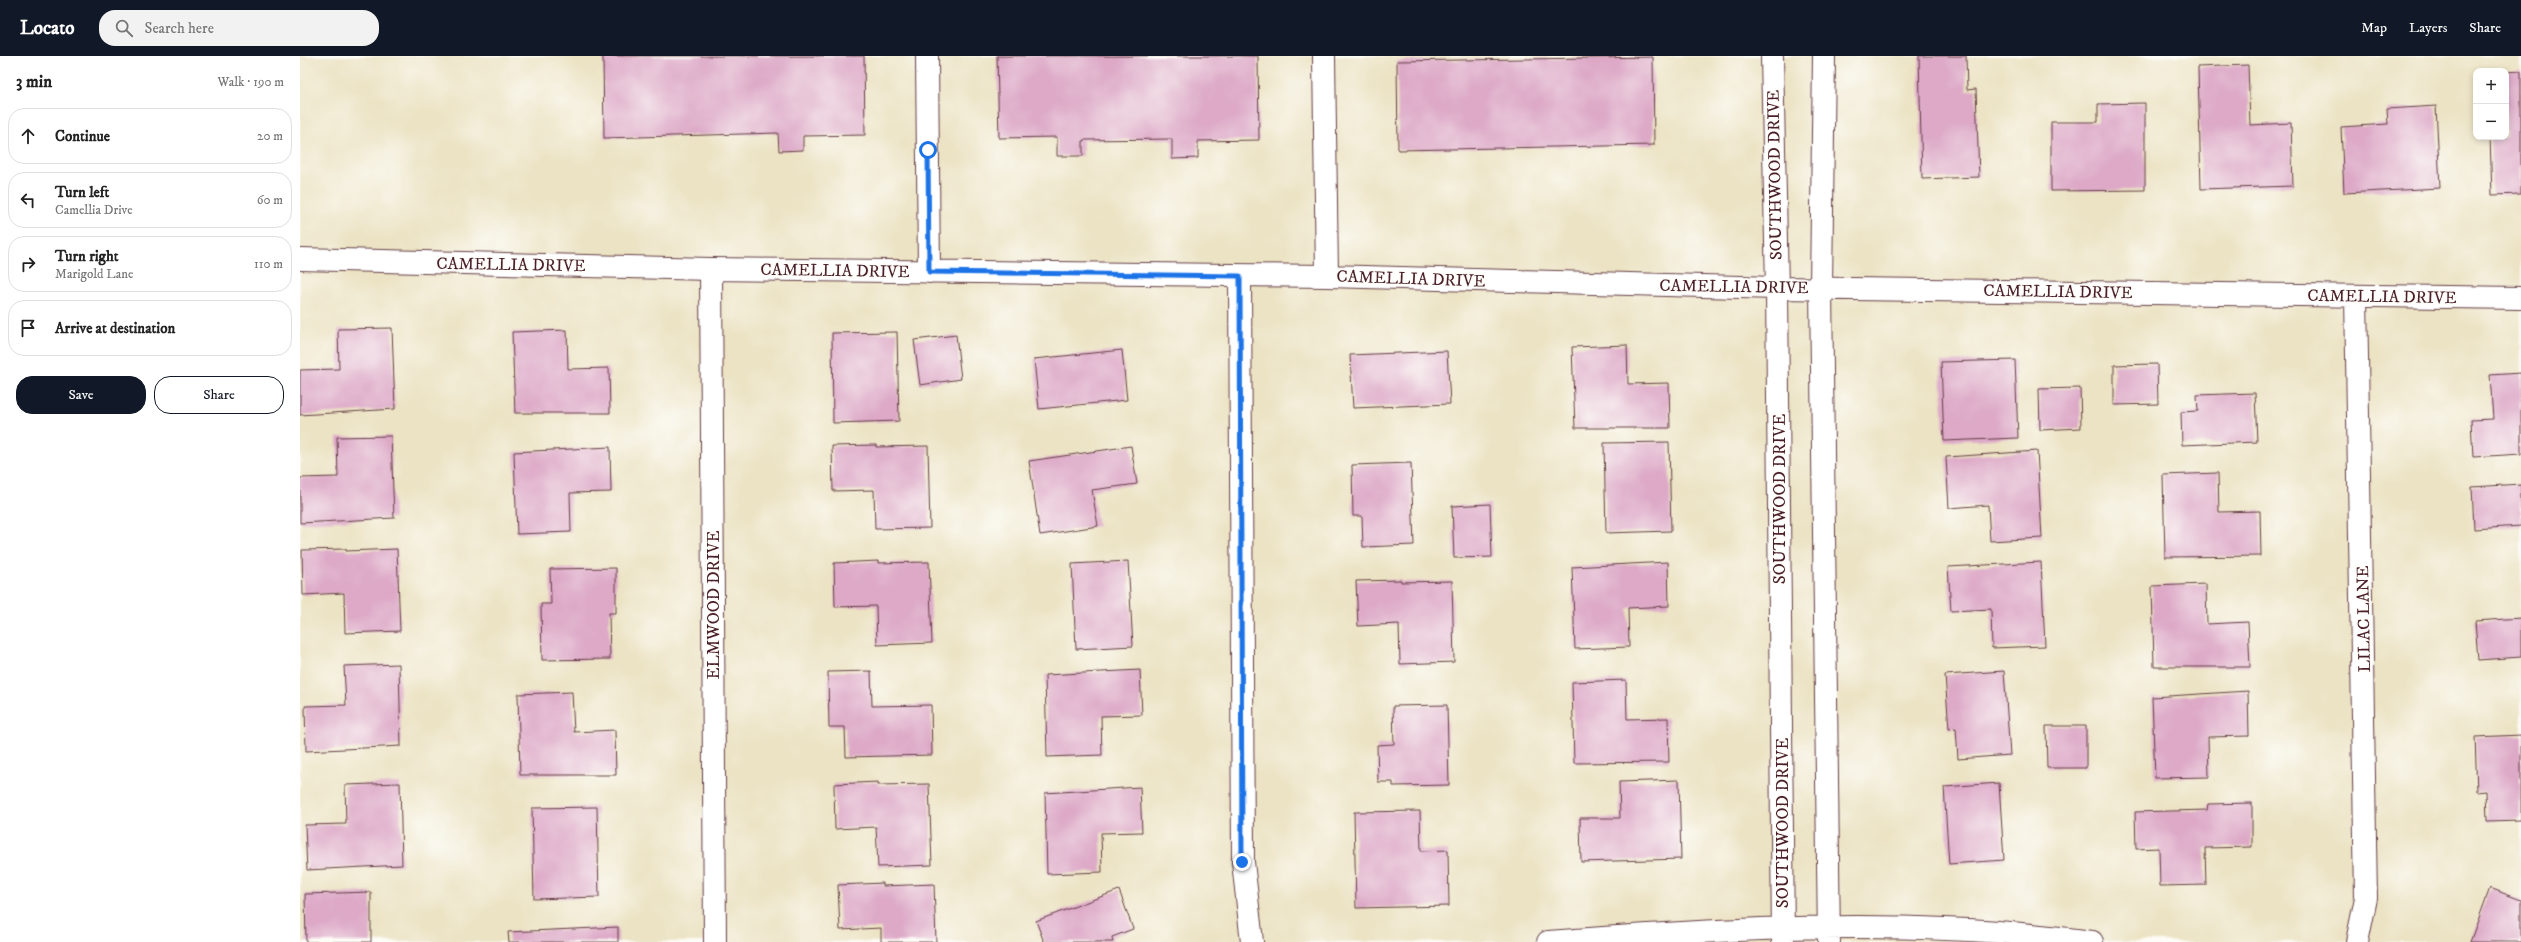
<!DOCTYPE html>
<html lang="en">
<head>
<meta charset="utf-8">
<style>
  :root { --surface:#fff; --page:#f2f2f2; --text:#222; --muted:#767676; --line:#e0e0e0; --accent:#111827 }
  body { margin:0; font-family:"IM FELL DW Pica",serif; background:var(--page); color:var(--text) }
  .controls { position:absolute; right:12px; top:12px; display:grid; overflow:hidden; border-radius:8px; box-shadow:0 2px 6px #0003 }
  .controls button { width:36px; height:36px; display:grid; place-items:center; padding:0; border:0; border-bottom:1px solid var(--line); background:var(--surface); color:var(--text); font:20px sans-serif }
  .stop { position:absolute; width:12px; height:12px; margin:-9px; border:3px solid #1a73e8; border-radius:50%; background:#fff }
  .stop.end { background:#1a73e8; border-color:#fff; box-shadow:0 1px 4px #0008 }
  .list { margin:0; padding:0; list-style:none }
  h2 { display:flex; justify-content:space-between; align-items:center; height:52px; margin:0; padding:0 16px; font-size:17px }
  h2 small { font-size:13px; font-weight:400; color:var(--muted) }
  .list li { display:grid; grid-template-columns:26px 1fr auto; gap:12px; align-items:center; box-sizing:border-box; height:56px; margin:0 8px 8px; padding:0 8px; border:1px solid var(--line); border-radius:16px }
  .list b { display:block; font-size:15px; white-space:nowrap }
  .list p { margin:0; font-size:13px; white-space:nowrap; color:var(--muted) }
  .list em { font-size:13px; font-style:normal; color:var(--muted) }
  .actions { display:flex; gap:8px; padding:12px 16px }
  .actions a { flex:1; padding:9px 0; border:1px solid var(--accent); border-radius:16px; text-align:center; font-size:14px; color:var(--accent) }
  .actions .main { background:var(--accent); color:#fff }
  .icon { flex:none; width:22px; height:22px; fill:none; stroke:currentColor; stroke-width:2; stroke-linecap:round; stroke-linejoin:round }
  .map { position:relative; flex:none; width:2221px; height:886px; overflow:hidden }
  header { display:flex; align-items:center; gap:24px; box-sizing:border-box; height:56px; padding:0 20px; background:var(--accent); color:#fff }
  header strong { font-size:19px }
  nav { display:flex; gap:22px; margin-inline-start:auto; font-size:14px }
  .search { width:280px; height:36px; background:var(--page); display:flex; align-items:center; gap:10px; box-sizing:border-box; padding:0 14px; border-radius:16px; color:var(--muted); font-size:15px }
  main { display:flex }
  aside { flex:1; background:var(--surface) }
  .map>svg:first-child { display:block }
  .building { fill:#dda9c7 }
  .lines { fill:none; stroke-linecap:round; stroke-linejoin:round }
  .minor-casing { stroke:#623c42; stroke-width:24 }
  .minor { stroke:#fff; stroke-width:22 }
  .route { stroke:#1a73e8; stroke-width:5 }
  .labels { text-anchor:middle; stroke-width:3; stroke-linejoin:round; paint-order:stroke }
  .street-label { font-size:17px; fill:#4a1f2b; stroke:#fdfcf7 }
</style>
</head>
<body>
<header>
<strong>Locato</strong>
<div class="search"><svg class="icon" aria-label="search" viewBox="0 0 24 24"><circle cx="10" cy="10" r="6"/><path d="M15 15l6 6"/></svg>Search here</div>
<nav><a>Map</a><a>Layers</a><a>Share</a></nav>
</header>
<main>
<aside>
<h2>3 min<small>Walk · 190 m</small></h2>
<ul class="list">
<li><svg class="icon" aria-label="ahead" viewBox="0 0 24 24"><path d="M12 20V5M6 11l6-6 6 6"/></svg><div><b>Continue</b></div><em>20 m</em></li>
<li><svg class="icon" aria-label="left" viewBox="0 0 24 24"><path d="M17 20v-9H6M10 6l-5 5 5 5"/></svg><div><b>Turn left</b><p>Camellia Drive</p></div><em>60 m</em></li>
<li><svg class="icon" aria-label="right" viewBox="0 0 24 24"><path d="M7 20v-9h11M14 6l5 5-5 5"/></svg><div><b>Turn right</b><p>Marigold Lane</p></div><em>110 m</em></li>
<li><svg class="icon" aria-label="arrive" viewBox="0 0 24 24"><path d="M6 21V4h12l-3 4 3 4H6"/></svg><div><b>Arrive at destination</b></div></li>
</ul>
<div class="actions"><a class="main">Save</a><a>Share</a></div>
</aside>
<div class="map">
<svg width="2221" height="886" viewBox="0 0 2221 886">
  <rect width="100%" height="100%" fill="#fdfcf7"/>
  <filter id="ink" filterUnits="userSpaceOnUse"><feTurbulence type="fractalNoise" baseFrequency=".025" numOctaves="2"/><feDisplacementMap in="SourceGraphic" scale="8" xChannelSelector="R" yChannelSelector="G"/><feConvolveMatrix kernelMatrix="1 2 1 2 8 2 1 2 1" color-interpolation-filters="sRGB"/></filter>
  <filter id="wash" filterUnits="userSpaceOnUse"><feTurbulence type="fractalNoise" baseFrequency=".012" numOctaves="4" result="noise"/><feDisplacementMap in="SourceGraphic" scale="16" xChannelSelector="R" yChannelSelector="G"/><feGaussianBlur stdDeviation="0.9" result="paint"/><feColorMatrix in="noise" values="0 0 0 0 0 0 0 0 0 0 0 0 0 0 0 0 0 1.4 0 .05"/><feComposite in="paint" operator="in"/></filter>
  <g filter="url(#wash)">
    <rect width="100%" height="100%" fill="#ece3c4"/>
    <g id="blocks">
      <path class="building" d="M303 0H564L565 79 503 80V94L479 95 478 77 304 82Z
        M697 0H958L959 84 898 85V102L872 103V83L783 84V100H757V81L699 82Z
        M1619 0H1666L1667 34 1676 33 1679 121 1622 123Z
        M1353 1 1354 89 1098 94 1097 5Z
        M1948 9 1950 69 1991 67 1993 130 1901 133 1898 11Z
        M2221 15V138L2192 139 2190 81H2206V16Z
        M1845 47V134L1751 135V66H1798V48Z
        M2136 50 2140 132 2044 137 2041 71 2088 68 2087 53Z
        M92 272 95 353 0 359V314L39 313 38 273Z
        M267 274 268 313 309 312 310 357H215L212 276Z
        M597 276 599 365 533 367 532 277Z
        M656 279 661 323 620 329 614 284Z
        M1327 289 1328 328 1369 327 1370 372H1275L1272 291Z
        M822 294 827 344 739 353 734 303Z
        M1147 295 1150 348 1053 352 1050 299Z
        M1715 304 1718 382 1644 385 1641 306Z
        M1857 308 1858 348 1814 349V309Z
        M2221 317V398L2173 401 2171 364 2193 363 2190 319Z
        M1780 332 1781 372 1740 374 1739 333Z
        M1955 337 1957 386 1882 389 1881 356 1898 355 1897 339Z
        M91 380 94 462 0 467V422L38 421 37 381Z
        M1369 386 1371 475 1306 477 1304 387Z
        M576 389V391L628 390 630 472 575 473 574 434 533 435 532 390Z
        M831 390 837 428 792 434 798 470 740 479 729 405Z
        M310 391 311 436 270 437 271 476 217 478 214 396Z
        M1737 395 1742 482 1690 485 1688 449 1649 452 1646 401Z
        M1111 407 1114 489 1063 491 1062 460H1053L1052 409Z
        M1918 417 1919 456 1960 455 1961 500 1865 501 1863 419Z
        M2221 428V470L2174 473 2172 431Z
        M1190 448 1192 501 1154 502 1152 450Z
        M46 493V495L97 493 100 575 45 577 44 537 3 539 2 494Z
        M578 505V507L629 506 632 587 577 589 576 550 535 551 534 507Z
        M828 505 833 590 776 593 772 508Z
        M1368 506 1369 550 1328 552 1329 591 1275 593 1272 511Z
        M1741 506 1745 590 1692 592 1691 553 1651 555 1648 511Z
        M316 512V557H309L310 603 242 604 241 548H251L250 513Z
        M1101 524V526L1152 525 1154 606 1100 608 1099 568 1058 570 1056 525Z
        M1906 528 1907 568 1948 566 1950 611H1854L1852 530Z
        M2221 562V601L2178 604 2175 565Z
        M99 608 101 690 6 695 5 650 46 649 44 610Z
        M840 614 842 659 801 660 802 699 747 701 745 619Z
        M571 615 572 650 631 649 632 699 546 701 545 671H529L528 616Z
        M1704 615 1710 699 1658 703 1656 672 1649 673 1645 619Z
        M1326 624 1327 663 1368 662 1369 706 1274 707 1272 626Z
        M1948 635 1949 680 1908 681 1909 721 1855 722 1852 641Z
        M272 636 274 676 315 674 316 719H220L218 638Z
        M1147 649 1149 729 1093 730V726H1078L1077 689 1094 688 1093 650Z
        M1746 670H1786V712H1747Z
        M2221 679V764L2187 765 2186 735 2177 736 2175 681Z
        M1379 724 1381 803 1281 806 1280 762H1320L1319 726Z
        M578 726V729L629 728 632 809 578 811 576 771 535 773 534 728Z
        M100 727 102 809 7 814 5 769 46 768 45 729Z
        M1699 727 1704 804 1649 808 1644 731Z
        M840 731 842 776 801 777 802 816 747 818 745 737Z
        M1952 747V791L1905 792 1906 829 1860 830 1859 792 1836 793 1835 756 1907 754 1908 748Z
        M297 751 299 841 234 843 232 752Z
        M1120 755 1121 795 1148 794 1149 850 1056 852 1054 756Z
        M583 827V830L634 828 636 886H581V872L540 874 538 829Z
        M2190 832 2221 844V886H2170Z
        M819 834 833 873 812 881 813 886H744L736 865Z
        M71 836V886H6L5 838Z
        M318 871V886H209L208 876Z"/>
    </g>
  </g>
  <g filter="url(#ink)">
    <use href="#blocks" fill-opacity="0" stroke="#623c42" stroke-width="1"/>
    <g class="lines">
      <g class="minor-casing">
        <path id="minor" d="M627 0 629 216
          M1024 0 1027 220
          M1472 0 1477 232 1483 886
          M1524 0 1521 232 1529 886
          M0 203 411 213 1027 220 1477 232 2221 242
          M411 213 415 886
          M940 220 943 806 952 886
          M2056 240 2066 842 2057 886
          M1248 886C1428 872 1612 861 1792 886"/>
      </g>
      <use href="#minor" class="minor"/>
    </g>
  </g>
  <g class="lines" filter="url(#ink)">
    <path class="route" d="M628 94 629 216 940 220 942 806"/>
  </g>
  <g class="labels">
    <g class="street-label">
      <text transform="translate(1474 119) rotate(-91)" y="6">SOUTHWOOD DRIVE</text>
      <text transform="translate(211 208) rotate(1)" y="6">CAMELLIA DRIVE</text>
      <text transform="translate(535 214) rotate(1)" y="6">CAMELLIA DRIVE</text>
      <text transform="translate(1111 222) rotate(2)" y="6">CAMELLIA DRIVE</text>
      <text transform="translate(1434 230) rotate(1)" y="6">CAMELLIA DRIVE</text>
      <text transform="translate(1758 235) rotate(1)" y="6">CAMELLIA DRIVE</text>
      <text transform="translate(2082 240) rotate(1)" y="6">CAMELLIA DRIVE</text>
      <text transform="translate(1479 443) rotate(-90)" y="6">SOUTHWOOD DRIVE</text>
      <text transform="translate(413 549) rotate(-90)" y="6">ELMWOOD DRIVE</text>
      <text transform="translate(2063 563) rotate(-91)" y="6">LILAC LANE</text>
      <text transform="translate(1482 767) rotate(-90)" y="6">SOUTHWOOD DRIVE</text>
    </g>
  </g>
</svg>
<div class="controls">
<button>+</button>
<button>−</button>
</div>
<div class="stop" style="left:628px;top:94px"></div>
<div class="stop end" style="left:942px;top:806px"></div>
</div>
</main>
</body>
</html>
